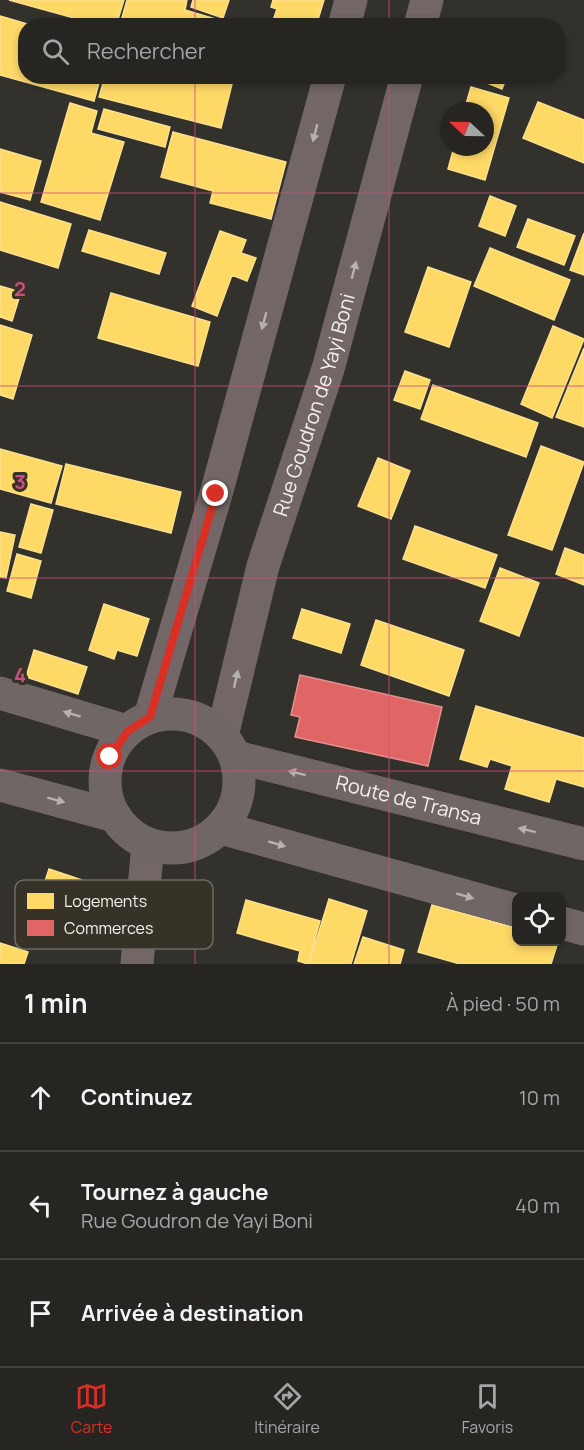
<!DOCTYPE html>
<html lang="fr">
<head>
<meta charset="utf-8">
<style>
  :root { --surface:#262521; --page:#2e2d2a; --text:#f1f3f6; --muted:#a4a5a5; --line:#42423f; --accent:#d93025 }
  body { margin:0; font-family:Manrope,sans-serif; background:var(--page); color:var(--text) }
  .controls { position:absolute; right:18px; bottom:18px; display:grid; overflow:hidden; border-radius:12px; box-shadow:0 3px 9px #0003 }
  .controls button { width:54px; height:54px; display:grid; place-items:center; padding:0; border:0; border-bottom:2px solid var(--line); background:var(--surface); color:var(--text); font:30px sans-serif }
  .compass { position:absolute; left:440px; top:102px; width:54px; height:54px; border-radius:50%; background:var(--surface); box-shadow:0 3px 9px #0003; rotate:292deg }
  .stop { position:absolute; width:18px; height:18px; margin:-14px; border:4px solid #d93025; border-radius:50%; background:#fff }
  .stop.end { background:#d93025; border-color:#fff; box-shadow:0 2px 6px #0008 }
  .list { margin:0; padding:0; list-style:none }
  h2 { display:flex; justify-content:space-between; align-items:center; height:78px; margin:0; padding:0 24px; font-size:26px }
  h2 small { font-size:20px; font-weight:400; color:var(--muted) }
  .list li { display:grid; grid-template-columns:39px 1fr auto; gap:18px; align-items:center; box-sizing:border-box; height:108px; padding:0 24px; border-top:2px solid var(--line) }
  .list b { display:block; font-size:22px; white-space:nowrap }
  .list p { margin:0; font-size:20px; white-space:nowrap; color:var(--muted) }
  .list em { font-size:20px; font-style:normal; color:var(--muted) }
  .icon { flex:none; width:33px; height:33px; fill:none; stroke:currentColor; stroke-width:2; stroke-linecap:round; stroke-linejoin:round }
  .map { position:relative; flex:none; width:584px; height:964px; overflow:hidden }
  .search { position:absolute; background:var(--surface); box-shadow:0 3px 9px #0003; left:18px; right:18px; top:18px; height:66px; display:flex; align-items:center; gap:15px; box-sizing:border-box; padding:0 21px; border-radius:24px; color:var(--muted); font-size:22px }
  .sheet { height:402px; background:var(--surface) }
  nav { display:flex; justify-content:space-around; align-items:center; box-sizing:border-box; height:84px; border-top:2px solid var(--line); background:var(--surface); font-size:16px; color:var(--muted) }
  nav a { display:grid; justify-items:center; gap:3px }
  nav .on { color:var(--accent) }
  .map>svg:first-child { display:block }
  .homes { fill:#ffd966; stroke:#fbe08e; stroke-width:1.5 }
  .shops { fill:#e06666; stroke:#e58f8e; stroke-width:1.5 }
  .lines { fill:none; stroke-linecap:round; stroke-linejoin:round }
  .minor { stroke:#726667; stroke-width:33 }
  .major { stroke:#716666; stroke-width:33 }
  .oneway { fill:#b8b2af }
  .route { stroke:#d93025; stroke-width:8 }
  .grid { fill:none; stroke:#ce4e7f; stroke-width:1.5; stroke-opacity:0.55 }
  .labels { text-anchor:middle; stroke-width:6; stroke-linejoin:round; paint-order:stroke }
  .street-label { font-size:20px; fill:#f2f0ea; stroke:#363228 }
  .key { fill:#363228; stroke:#6e6b62; stroke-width:1.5 }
  .key-label { font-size:16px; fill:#f2f0ea }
  .grid-label { font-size:20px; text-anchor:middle; font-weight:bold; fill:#ce4e7f; stroke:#363228; stroke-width:6; stroke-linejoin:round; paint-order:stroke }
</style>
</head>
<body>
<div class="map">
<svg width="584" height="964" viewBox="0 0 584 964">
  <rect width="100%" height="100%" fill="#32312c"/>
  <path class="homes" d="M9 0H124L116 26H103Z
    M127 0H187L185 10 239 26H139L121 21Z
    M193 0H229L223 18 191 7Z
    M273 0H324L316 26 307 23 306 26H271L277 9 271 7Z
    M0 16 34 26H26V76H101L94 101 0 75Z
    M105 76H234L221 128 99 97Z
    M470 76H507L502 89Z
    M471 87 509 98 485 180 448 169 454 147H485V111H464Z
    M538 102 584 120V163L523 138Z
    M70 103 97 111 91 133 124 142 100 220 41 202Z
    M104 109 170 127 165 147 98 129Z
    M173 132 286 162 271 219 210 203 213 191 161 177Z
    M0 149 41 161 30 200 0 192Z
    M490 196 516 206 505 236 479 226Z
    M0 202 71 224 58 268 0 250Z
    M528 219 575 236 564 265 517 247Z
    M89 230 166 253 159 274 82 251Z
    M220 231 246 240 241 253 256 258 247 281 232 275 217 316 192 306Z
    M584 233V275L570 270Z
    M490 248 570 280 554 320 474 286Z
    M428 267 471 282 449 347 405 332Z
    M0 286 21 292 12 321 0 317Z
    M111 293 210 322 198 366 98 338Z
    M0 325 32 335 13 399 0 395Z
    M553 326 584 339 552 418 521 404Z
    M584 348V427L556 417Z
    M405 371 430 380 420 409 394 400Z
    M433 385 538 423 526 457 421 419Z
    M541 446 584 462 552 550 508 535Z
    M0 449 62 466 51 503 0 489Z
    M378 458 410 471 391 519 358 506Z
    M66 464 181 492 171 533 56 504Z
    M31 504 53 510 41 553 19 547Z
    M415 526 497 555 485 588 403 559Z
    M0 532 15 535 6 578 0 577Z
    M565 548 584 555V585L556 574Z
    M17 554 41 561 31 598 7 591Z
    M500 568 539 583 519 636 480 621Z
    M104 604 149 619 137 656 117 650 114 659 89 650Z
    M302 609 350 624 341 653 293 638Z
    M376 620 464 650 449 696 361 665Z
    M34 650 87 667 78 694 26 677Z
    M476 706 584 738V787L556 779 549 802 505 789 512 766 490 759 487 767 460 759Z
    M49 869 82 880 72 911 39 900Z
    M329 899 367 911 351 964H309Z
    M246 900 320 921 308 964 298 961 300 951 237 933Z
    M432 905 516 928V942H558L551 964H460L418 952Z
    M363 937 404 950 400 964H354Z
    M0 943 28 952 24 964H0Z"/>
  <path class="shops" d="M300 675 442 707 428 766 295 737 300 717 291 715Z"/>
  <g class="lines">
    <g class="minor">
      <path d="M344 26 351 0"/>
      <path d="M420 26 427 0"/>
      <path d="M150 717 216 494 330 76"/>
      <path id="s1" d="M222 736 263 566 328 369 407 76"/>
      <path d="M137 964 148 844"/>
    </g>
    <g class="major">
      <path d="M0 693 127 731"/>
      <circle cx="172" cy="781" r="67"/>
      <path id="s2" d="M236 757 584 844"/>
      <path d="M0 785 115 816"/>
      <path d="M221 828 516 910"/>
      <path d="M562 923 584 929"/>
    </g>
  </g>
  <defs><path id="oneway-solid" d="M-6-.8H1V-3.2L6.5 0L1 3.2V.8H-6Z" transform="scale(1.5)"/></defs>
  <g class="oneway">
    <use href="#oneway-solid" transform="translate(315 133) rotate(105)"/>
    <use href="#oneway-solid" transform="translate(354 270) rotate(-75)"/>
    <use href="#oneway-solid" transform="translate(264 321) rotate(105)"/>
    <use href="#oneway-solid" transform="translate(236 679) rotate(-77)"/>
    <use href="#oneway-solid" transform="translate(72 714) rotate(-163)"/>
    <use href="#oneway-solid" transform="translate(297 773) rotate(-166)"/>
    <use href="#oneway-solid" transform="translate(56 800) rotate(15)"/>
    <use href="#oneway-solid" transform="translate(527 830) rotate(-166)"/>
    <use href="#oneway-solid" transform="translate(277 844) rotate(16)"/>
    <use href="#oneway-solid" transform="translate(465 896) rotate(16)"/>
  </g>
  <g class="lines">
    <path class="route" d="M110 757 128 731 150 717 216 494"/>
  </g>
  <path class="grid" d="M195 0V26M389 0V26M195 76V964M389 76V964M0 193H584M0 386H584M0 578H584M0 771H584"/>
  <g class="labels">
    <g class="street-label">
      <text dy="7" stroke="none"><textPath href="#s1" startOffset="344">Rue Goudron de Yayi Boni</textPath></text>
      <text dy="7" stroke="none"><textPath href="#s2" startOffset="178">Route de Transa</textPath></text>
    </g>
  </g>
  <rect x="15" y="880" width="198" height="69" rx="9" class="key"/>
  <rect x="27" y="893" width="27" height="16" fill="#ffd966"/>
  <rect x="27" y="920" width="27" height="16" fill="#e06666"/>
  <g class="key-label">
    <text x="64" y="907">Logements</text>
    <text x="64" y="934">Commerces</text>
  </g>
  <g class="grid-label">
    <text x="20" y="296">2</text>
    <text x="20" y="489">3</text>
    <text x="20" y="682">4</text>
  </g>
</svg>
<div class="controls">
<button><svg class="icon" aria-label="locate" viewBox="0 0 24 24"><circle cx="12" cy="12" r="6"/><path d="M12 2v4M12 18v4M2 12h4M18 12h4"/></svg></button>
</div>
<svg class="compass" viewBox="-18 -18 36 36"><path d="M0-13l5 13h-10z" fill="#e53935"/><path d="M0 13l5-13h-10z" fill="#a4a5a5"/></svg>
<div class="stop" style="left:110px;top:757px"></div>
<div class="stop end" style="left:216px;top:494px"></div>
<div class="search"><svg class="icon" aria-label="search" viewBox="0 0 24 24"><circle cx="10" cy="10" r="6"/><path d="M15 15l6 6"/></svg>Rechercher</div>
</div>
<section class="sheet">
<h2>1 min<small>À pied · 50 m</small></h2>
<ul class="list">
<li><svg class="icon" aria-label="ahead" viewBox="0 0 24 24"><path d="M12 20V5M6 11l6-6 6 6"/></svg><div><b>Continuez</b></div><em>10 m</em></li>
<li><svg class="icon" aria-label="left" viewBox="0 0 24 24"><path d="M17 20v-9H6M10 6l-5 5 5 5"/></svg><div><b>Tournez à gauche</b><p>Rue Goudron de Yayi Boni</p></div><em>40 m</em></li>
<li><svg class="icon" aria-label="arrive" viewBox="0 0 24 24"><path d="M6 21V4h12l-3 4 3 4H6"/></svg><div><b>Arrivée à destination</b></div></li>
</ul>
</section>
<nav>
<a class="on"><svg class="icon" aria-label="map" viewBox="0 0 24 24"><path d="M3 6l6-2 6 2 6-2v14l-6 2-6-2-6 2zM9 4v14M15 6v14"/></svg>Carte</a>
<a><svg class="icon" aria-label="directions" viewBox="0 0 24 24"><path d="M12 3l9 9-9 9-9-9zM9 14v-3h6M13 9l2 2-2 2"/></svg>Itinéraire</a>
<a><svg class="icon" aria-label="saved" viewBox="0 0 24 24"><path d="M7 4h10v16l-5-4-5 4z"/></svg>Favoris</a>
</nav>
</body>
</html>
